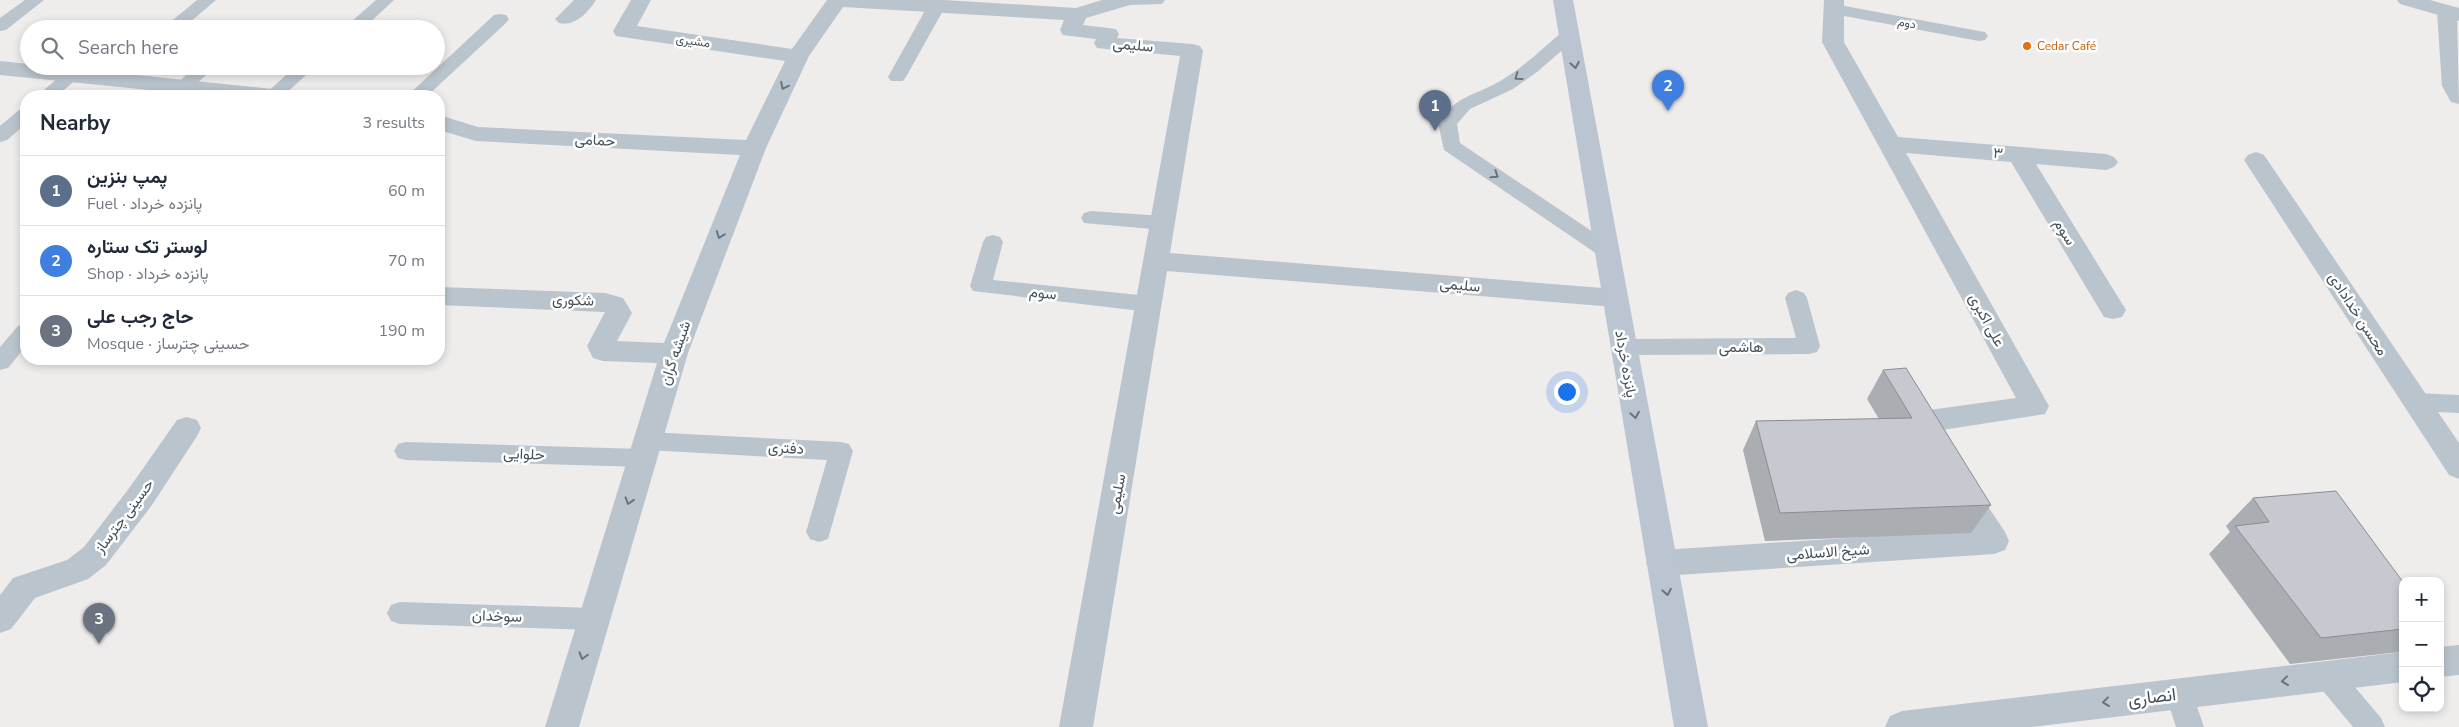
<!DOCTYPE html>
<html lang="en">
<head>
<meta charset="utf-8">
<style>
  :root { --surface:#fff; --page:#f2f2f3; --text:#1f2937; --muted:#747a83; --line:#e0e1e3; --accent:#111827 }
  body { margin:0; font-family:"Nunito Sans",Vazirmatn,sans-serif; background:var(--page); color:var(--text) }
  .controls { position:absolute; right:15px; bottom:15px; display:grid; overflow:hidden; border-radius:10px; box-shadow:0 2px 8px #0003 }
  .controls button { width:45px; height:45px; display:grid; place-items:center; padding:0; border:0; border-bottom:1px solid var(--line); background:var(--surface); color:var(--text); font:25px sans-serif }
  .you { position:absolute; left:1566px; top:391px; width:18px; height:18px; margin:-12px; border:4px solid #fff; border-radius:50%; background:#1a73e8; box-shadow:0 0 0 8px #1a73e833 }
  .badge { display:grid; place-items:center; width:32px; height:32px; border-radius:50%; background:var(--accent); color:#fff; font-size:16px; font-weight:700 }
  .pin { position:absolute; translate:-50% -41px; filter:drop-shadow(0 1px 2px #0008) }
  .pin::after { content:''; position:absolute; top:26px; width:18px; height:15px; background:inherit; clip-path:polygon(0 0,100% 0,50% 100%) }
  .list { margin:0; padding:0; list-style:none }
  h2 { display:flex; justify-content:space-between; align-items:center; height:65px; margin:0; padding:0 20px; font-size:21px }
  h2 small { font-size:16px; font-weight:400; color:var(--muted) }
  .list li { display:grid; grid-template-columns:32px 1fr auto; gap:15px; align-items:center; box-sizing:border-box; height:70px; padding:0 20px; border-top:1px solid var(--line) }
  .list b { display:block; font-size:19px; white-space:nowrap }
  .list p { margin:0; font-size:16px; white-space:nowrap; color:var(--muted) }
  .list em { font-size:16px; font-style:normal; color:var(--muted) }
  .icon { flex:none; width:28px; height:28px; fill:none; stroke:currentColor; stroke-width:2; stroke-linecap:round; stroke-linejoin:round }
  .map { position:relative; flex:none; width:2459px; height:727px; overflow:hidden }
  .search { position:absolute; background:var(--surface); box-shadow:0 2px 8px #0003; left:20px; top:20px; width:425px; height:55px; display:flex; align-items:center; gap:12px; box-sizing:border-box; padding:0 18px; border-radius:28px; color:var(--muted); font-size:19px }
  .panel { position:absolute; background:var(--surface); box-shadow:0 2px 8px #0003; left:20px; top:90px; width:425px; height:275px; border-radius:20px }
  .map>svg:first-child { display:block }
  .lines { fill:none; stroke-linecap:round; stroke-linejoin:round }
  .service { fill:#bac4cc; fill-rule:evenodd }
  .minor { fill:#bac4cc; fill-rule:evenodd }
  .tertiary { fill:#bac4cc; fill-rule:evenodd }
  .secondary { fill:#bac5d1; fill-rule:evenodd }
  .wall { fill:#aaadb2 }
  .building { fill:#c6c9cf; stroke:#8b8d91 }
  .oneway { stroke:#68737d }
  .oneway2 { stroke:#68737c }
  .food-dot { fill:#e8710a; stroke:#fff; stroke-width:2 }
  .labels { text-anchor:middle; stroke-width:5; stroke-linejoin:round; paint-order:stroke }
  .far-street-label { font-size:12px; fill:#455059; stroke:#fff }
  .far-food-label { font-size:12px; fill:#c56008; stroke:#fff; text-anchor:start }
  .street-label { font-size:15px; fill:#455059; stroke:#fff }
  .near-street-label { font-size:18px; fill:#455059; stroke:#fff }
</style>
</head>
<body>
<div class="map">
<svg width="2459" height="727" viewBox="0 0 2459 727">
  <rect width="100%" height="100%" fill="#efecec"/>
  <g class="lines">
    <path class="service" d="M25 0H44L6 30 0 31V18Z
      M197 0H216L182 29H162Z
      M376 0H394L363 29H343Z
      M936 2 942 3 945 7 906 77 903 81H891L888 77 927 7 930 3Z
      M1834 4 1979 31 1985 32 1988 36 1985 40 1979 41 1828 13 1825 9 1828 5Z
      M500 14 506 15 509 19 506 23 427 96H407L494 15Z
      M1569 30 1575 31 1578 35 1575 39 1537 72 1513 89 1470 109 1457 124 1460 143 1614 246 1617 251 1614 256 1607 258 1600 256 1444 150 1438 123C1456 95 1475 96 1502 80 1524 67 1543 48 1563 31Z
      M112 66H132L113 83H101L98 79Z
      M196 66H216L183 96H163Z
      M296 66H316L283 96H263Z
      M71 71 77 72 80 76 57 96H37L65 72Z
      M26 108V124L7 140 0 142V126L19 110Z
      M1091 211 1163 216 1170 218 1173 223 1170 228 1163 230 1084 223 1081 218 1084 213Z
      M993 235 1000 237 1003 242 993 280 1149 296 1157 299 1160 304 1157 309 1149 312 973 291 970 286 983 242 986 237Z
      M1796 290 1804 293 1807 298 1820 346 1817 352 1809 354 1624 355 1616 353 1613 347 1616 341 1624 339 1796 338 1785 298 1788 293Z
      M26 324V346L8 368 0 370V347L18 326Z
      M2416 393 2459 395V413L2416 411 2408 408 2404 402 2408 396Z
      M647 432 841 442 849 444 853 451 828 539 819 542 810 539 806 532 827 460 647 450 654 458 650 465 642 467 406 460 398 458 394 451 398 444 406 442 642 449 635 441 639 434Z
      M400 602 593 608 602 611 606 619 602 627 593 630 400 624 391 621 387 613 391 605Z
      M2328 664 2338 667 2381 718 2385 727H2353L2318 685 2314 676 2318 667Z
      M2179 681 2189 684 2204 727H2176L2165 693 2169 684Z"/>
    <path class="minor" d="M574 0H596C588 13 574 27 559 23L555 19Z
      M631 0H651L637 26 792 49 827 0H944L1076 8 1102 0H1165L1162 4 1130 5 1086 18 1083 25 1116 29 1119 34 1117 38 1192 44 1200 46 1203 51 1170 253 1615 289 1624 291 1628 298 1624 305 1615 307 1167 271 1093 727H1059L1180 56 1097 48 1094 43 1096 39 1063 35 1060 30 1064 20 843 7 809 56 766 148 688 353 579 727H545L657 363 603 361 593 358 587 346 605 312 439 305V287L605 293 623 298 632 313 617 341 664 343 740 155 476 141 439 130V115L478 127 746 140 785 61 616 36 613 31Z
      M1824 0H1844V42L1898 137 2106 154 2114 157 2118 162 2114 167 2106 170 2036 164 2126 310 2122 317 2113 319 2104 317 2011 162 1906 153 2049 406 2045 414 1936 431 1938 436 1934 444 1924 447 1914 444 1901 423 1905 415 1915 412 2016 398 1822 42Z
      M2447 6 2454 8 2457 12 2459 104 2451 102 2442 86 2437 12 2440 8Z
      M0 61 29 64V66H48L273 89 281 91 284 96H209L0 75Z
      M2256 152 2264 155 2459 443V479L2449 475 2244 160 2248 155Z
      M187 417 197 420 201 428 197 436 152 505 106 565 88 579 35 598 11 629 0 633V595L13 578 67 560 84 547 130 487 177 420Z
      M1960 478 1971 481 2005 532 2009 541 2005 550 1994 554 1662 576 1651 572 1646 563 1651 554 1662 550 1970 530 1945 490 1949 481Z
      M2459 645V675L2440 677V647Z
      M2403 652V682L2032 727H1885L1890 716 1902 711Z"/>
    <path class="tertiary" d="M2397 0H2430L2459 8V21L2400 4Z"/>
    <path class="secondary" d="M1553 0H1573L1708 727H1674Z"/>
  </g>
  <path class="wall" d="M1883 370 1991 505 1971 533 1765 541 1743 450 1756 421 1879 419 1867 399Z
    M2253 498 2403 582V650L2400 652 2290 664 2209 554 2230 532 2226 526Z"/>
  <path class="building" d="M1906 368 1991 505 1780 513 1756 421 1912 418 1883 370Z
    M2336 491 2403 582V629L2321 638 2235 526 2269 522 2253 498Z"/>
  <defs><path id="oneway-chevron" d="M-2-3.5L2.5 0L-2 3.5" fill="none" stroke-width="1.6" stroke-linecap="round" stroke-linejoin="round" transform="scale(1.25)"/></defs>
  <g class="oneway">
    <use href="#oneway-chevron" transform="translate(1575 65) rotate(80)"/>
    <use href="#oneway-chevron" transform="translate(1635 415) rotate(80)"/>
    <use href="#oneway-chevron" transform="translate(1667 592) rotate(80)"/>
  </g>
  <g class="oneway2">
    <use href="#oneway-chevron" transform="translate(1518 77) rotate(144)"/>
    <use href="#oneway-chevron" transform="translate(784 86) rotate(116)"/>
    <use href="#oneway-chevron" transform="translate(1495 175) rotate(34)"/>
    <use href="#oneway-chevron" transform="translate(720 235) rotate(111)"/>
    <use href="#oneway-chevron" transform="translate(629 501) rotate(107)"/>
    <use href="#oneway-chevron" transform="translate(583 656) rotate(106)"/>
    <use href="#oneway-chevron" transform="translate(2285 681) rotate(173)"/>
    <use href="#oneway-chevron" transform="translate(2106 702) rotate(173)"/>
  </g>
  <circle class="food-dot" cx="2027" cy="46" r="5"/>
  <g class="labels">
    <g class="far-street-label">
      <text transform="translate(1907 23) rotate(11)" y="4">دوم</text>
      <text transform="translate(693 41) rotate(8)" y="4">مشیری</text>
    </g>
    <g class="far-food-label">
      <text x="2037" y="50">Cedar Café</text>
    </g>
    <g class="street-label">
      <text transform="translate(1133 45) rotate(5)" y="5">سلیمی</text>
      <text transform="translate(595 140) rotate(3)" y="5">حمامی</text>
      <text transform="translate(1998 153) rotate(5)" y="5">۳</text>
      <text transform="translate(2065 232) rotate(58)" y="5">سوم</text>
      <text transform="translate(1460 285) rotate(5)" y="5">سلیمی</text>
      <text transform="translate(1043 293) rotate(6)" y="5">سوم</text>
      <text transform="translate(573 300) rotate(2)" y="5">شکوری</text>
      <text transform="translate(2358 314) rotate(57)" y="5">محسن خدادادی</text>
      <text transform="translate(1987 320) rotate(61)" y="5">علی اکبری</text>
      <text x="1741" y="352">هاشمی</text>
      <text transform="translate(675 353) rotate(-71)" y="5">شیشه گران</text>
      <text transform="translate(1626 364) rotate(80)" y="5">پانزده خرداد</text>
      <text transform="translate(786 448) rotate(3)" y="5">دفتری</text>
      <text transform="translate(524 454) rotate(2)" y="5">حلوایی</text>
      <text transform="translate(1117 494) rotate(-80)" y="5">سلیمی</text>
      <text transform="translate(124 516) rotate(-53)" y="5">حسینی چترساز</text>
      <text transform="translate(1828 552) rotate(-4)" y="5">شیخ الاسلامی</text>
      <text transform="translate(497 616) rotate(2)" y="5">سوخدان</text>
    </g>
    <g class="near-street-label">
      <text transform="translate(2152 697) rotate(-7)" y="6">انصاری</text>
    </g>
  </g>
</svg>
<div class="controls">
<button>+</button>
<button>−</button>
<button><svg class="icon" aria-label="locate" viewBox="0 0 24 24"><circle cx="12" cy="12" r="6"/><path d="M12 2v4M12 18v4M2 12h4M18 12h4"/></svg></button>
</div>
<div class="you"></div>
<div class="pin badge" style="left:1435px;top:131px;background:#5c6f8a">1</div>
<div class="pin badge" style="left:1668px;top:111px;background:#3f7fe0">2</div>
<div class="pin badge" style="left:99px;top:644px;background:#6b7280">3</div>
<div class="search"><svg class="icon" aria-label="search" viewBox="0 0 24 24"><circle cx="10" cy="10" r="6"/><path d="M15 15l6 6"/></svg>Search here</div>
<section class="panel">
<h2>Nearby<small>3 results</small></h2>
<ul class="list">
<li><span class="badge" style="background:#5c6f8a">1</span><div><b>پمپ بنزین</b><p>Fuel · پانزده خرداد</p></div><em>60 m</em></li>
<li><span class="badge" style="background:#3f7fe0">2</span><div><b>لوستر تک ستاره</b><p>Shop · پانزده خرداد</p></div><em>70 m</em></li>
<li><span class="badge" style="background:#6b7280">3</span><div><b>حاج رجب علی</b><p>Mosque · حسینی چترساز</p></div><em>190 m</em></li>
</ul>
</section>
</div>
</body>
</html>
